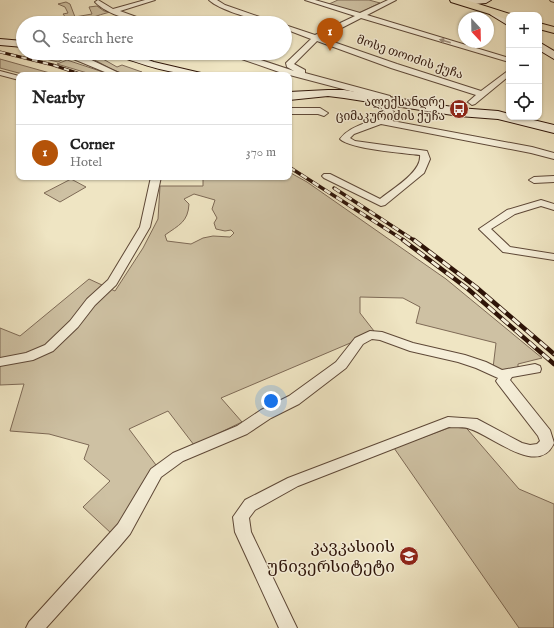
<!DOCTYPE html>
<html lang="en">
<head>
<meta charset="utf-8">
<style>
  :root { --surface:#fff; --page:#f2f2f2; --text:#222; --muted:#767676; --line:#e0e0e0; --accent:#b45309 }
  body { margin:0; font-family:"IM FELL English","Noto Serif Georgian",serif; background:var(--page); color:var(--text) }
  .controls { position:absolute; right:12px; top:12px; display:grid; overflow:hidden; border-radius:8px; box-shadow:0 1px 3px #0004 }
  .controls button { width:36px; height:36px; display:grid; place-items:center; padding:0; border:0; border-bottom:1px solid var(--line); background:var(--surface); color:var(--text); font:20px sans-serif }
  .compass { position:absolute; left:458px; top:12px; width:36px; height:36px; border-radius:50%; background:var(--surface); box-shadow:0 1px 3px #0004; rotate:158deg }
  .you { position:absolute; left:271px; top:401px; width:14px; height:14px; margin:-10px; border:3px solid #fff; border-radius:50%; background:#1a73e8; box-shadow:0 0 0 6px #1a73e833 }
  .badge { display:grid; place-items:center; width:26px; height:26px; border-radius:50%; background:var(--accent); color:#fff; font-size:13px; font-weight:700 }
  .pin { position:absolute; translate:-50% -33px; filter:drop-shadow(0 1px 2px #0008) }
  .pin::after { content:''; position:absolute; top:21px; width:14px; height:12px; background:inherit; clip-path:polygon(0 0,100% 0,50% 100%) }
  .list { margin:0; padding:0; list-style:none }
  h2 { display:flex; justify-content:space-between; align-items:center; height:52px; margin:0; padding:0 16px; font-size:17px }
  h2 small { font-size:13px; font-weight:400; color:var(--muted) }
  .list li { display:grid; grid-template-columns:26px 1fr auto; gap:12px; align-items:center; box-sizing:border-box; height:56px; padding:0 16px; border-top:1px solid var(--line) }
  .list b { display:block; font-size:15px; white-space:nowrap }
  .list p { margin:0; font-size:13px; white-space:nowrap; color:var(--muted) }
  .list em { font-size:13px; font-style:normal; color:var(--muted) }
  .icon { flex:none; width:22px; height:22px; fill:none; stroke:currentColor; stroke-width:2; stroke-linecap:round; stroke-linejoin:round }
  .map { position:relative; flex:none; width:554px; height:628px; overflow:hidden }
  .search { position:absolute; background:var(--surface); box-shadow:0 1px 3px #0004; left:16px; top:16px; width:276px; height:44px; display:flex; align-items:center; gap:10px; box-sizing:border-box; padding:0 14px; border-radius:22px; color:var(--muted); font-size:15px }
  .panel { position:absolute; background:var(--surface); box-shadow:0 1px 3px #0004; left:16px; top:72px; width:276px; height:108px; border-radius:8px }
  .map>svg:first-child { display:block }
  .green { fill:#cec1a3; stroke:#7e6a56; fill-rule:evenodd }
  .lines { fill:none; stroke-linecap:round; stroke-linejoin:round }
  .street-casing { stroke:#5e4837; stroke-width:2 }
  .secondary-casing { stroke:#2e1408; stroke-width:2 }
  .primary-casing { stroke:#2e1408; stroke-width:2 }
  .street { fill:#f5eed8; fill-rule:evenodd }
  .secondary { fill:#f5eed8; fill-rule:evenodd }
  .primary { fill:#efe5c3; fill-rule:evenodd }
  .rail-far2-casing { stroke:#2e1408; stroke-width:3 }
  .rail-far1-casing { stroke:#2e1408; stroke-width:3.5 }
  .rail-casing { stroke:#2e1408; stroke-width:4.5 }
  .rail-far2 { stroke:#f5eed8; stroke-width:2; stroke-dasharray:5.5; stroke-linecap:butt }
  .rail-far1 { stroke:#f5eed8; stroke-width:2.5; stroke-dasharray:7; stroke-linecap:butt }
  .rail { stroke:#f5eed8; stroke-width:3; stroke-dasharray:9; stroke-linecap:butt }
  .oneway { fill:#9b8c7a }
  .labels { text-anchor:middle; stroke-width:3; stroke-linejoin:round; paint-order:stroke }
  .far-street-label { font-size:12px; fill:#2e1408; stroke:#f5eed8 }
  .far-poi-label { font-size:12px; fill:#2e1408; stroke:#f5eed8; text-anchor:end }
  .near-poi-label { font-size:17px; fill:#2e1408; stroke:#f5eed8; text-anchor:end }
</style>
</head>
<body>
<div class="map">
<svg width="554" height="628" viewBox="0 0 554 628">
  <rect width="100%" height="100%" fill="#efe5c3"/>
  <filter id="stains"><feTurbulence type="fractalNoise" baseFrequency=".005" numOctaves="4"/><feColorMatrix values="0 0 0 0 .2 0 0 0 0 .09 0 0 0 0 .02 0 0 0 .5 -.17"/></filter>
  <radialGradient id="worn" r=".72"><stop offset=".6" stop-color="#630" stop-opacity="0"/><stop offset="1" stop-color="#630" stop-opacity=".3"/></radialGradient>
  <path class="green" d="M338 0H369L380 3 359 13 329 4Z
    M66 2 70 4 75 17 92 14 89 7 97 6 104 11 110 12C97 15 85 21 73 23 66 24 58 23 50 23L67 19 63 14 68 13 65 7 58 4Z
    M39 53H57L69 56 58 62 33 56Z
    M96 55 117 67 122 65 142 72C127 81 105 65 91 58Z
    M0 59 57 75H26L0 68Z
    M67 60 112 75H94L57 64Z
    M289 172 307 182 446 279 542 358 518 364V375L493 368 496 343 416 323 420 307 403 298 360 297V313L374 331 355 341 221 398 242 422 194 445 168 411 129 429 156 465 124 519 112 534 83 507 110 481 84 459 89 445 49 434 10 431 24 384 0 385V328L20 336 89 279 115 291 143 248 158 219 160 186H203V177H289ZM194 194 215 200 212 209 217 218 214 223 216 229 225 231 231 230 234 233 230 237 213 236 203 238 191 244 167 241 165 235C179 225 188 222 189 204L184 199Z
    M71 179 86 187 60 202 44 193Z
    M462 423 519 489 554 504V628H519L394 448Z"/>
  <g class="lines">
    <g class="street-casing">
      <path id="street" d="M98 0 113 9 145 0H155L120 11 153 23C136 23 106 14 95 2Z
        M209 0H217L225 5 277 23C262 23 219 10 209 0Z
        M305 0H315L360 13 388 0H396L367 15 509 58V62L361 18 322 38 397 64 481 91 509 70V76L475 104 472 105 468 102 476 95 391 68 317 41 294 64 305 70V73L390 96 391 98 390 100 382 99 394 112 387 120 532 147 554 153V159L531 153 381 124 354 134 350 138 355 141 427 151 430 159 424 173 385 205 381 206 324 178 322 176 324 174H330L380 199C392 189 422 172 420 155 404 153 350 149 340 139 351 124 371 124 385 112L374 100 377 98 282 73 230 55 229 53H240L294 71 287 67 286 63 311 39 285 29V25L315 35 355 16Z
        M550 0H554V2L551 1Z
        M59 53H72L81 55 123 75H112Z
        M0 71 19 76V80L0 75Z
        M289 108H320L328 113 324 116 318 114H289Z
        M554 176V182L534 183 529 180 534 177Z
        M151 177H161L150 227 116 285 95 305 78 327 53 351 33 360 0 366V358L26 353 45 345 70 321 87 299 108 280 140 227Z
        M541 200 554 204V210L541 206 515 214 491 229 510 247 554 254V260L503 252 479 229 507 210Z
        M370 331 382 332 413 343 465 355 486 362 502 370 535 364 540 366 541 369 540 372 512 377 510 380 550 430 554 443C539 478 491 435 470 429 464 426 455 428 449 427L298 486 255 510 249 518 251 532 297 628H279L235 532 233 517 245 500 288 478 448 417 477 419 522 443 530 445 537 444 540 441 538 436 498 384 496 381 498 378 476 368 458 362 410 351 380 340 372 339 363 344 346 368 299 404 271 418 247 434 183 461 161 477 130 534 119 547 46 628H26L29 622 118 524 151 469 173 453 237 426 261 410 289 396 336 362 355 338Z"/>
    </g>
    <g class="secondary-casing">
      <path id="secondary" d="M466 0H491L486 3 462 5 460 3 462 1Z
        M494 10 509 19V26L491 15 489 13 491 11Z
        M0 39 23 41V47L0 45Z
        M539 42 554 51V59L539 50Z
        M114 53H129L154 62 201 73 203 75C172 75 144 65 115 55Z
        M328 90H344L459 108 498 111 509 114V117H521L554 125V133L498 119 459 116 344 98 328 96 289 100V92Z"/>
    </g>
    <g class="primary-casing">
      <path id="primary" d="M450 0H466L513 15H509V20L451 2Z
        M539 23 554 27V33L539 29Z"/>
    </g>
    <use href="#street" class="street"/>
    <use href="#secondary" class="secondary"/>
    <use href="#primary" class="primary"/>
    <g class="rail-far2-casing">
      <path id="rail-far2" d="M0 52 53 65 83 75"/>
    </g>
    <g class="rail-far1-casing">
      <path id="rail-far1" d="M289 167 405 241
        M334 188 415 241"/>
    </g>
    <g class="rail-casing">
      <path id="rail" d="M403 240 468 289 554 364
        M414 240 476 287 554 354"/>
    </g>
    <use href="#rail-far2" class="rail-far2"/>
    <use href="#rail-far1" class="rail-far1"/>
    <use href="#rail" class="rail"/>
  </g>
  <defs><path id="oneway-solid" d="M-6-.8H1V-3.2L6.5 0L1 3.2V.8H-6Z"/></defs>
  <use class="oneway" href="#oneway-solid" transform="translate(445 41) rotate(-164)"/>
  <defs>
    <g id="bus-disc" transform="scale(1)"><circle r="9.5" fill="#8f2418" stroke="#f5eed8"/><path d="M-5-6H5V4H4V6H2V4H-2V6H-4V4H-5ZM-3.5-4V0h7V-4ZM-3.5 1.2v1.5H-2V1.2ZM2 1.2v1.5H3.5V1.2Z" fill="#fff"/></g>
    <g id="university-disc" transform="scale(1)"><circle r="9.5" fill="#8f2418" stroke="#f5eed8"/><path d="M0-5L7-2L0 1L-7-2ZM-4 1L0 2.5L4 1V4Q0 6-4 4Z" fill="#fff"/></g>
  </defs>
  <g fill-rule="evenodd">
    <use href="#bus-disc" x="459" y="109"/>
    <use href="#university-disc" x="409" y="556"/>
  </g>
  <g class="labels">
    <g class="far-street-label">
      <text transform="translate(410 57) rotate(19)" y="4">მოსე თოიძის ქუჩა</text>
    </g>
    <g class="far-poi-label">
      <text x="445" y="106">ალექსანდრე<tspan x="445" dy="14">ციმაკურიძის ქუჩა</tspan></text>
    </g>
    <g class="near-poi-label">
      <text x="395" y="552">კავკასიის<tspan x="395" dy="20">უნივერსიტეტი</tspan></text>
    </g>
  </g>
  <rect width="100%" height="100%" filter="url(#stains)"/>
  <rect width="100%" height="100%" fill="url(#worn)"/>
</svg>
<div class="controls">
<button>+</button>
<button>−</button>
<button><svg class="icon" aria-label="locate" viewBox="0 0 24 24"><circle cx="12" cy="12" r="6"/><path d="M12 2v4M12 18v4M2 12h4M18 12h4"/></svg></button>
</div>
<svg class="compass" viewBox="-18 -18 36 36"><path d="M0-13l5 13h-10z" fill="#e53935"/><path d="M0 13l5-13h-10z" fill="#767676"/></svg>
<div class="you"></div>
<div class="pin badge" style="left:330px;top:51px">1</div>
<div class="search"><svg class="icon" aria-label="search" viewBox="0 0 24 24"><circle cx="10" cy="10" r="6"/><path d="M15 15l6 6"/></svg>Search here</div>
<section class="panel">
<h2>Nearby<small></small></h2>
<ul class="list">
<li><span class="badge">1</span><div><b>Corner</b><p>Hotel</p></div><em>370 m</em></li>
</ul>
</section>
</div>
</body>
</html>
